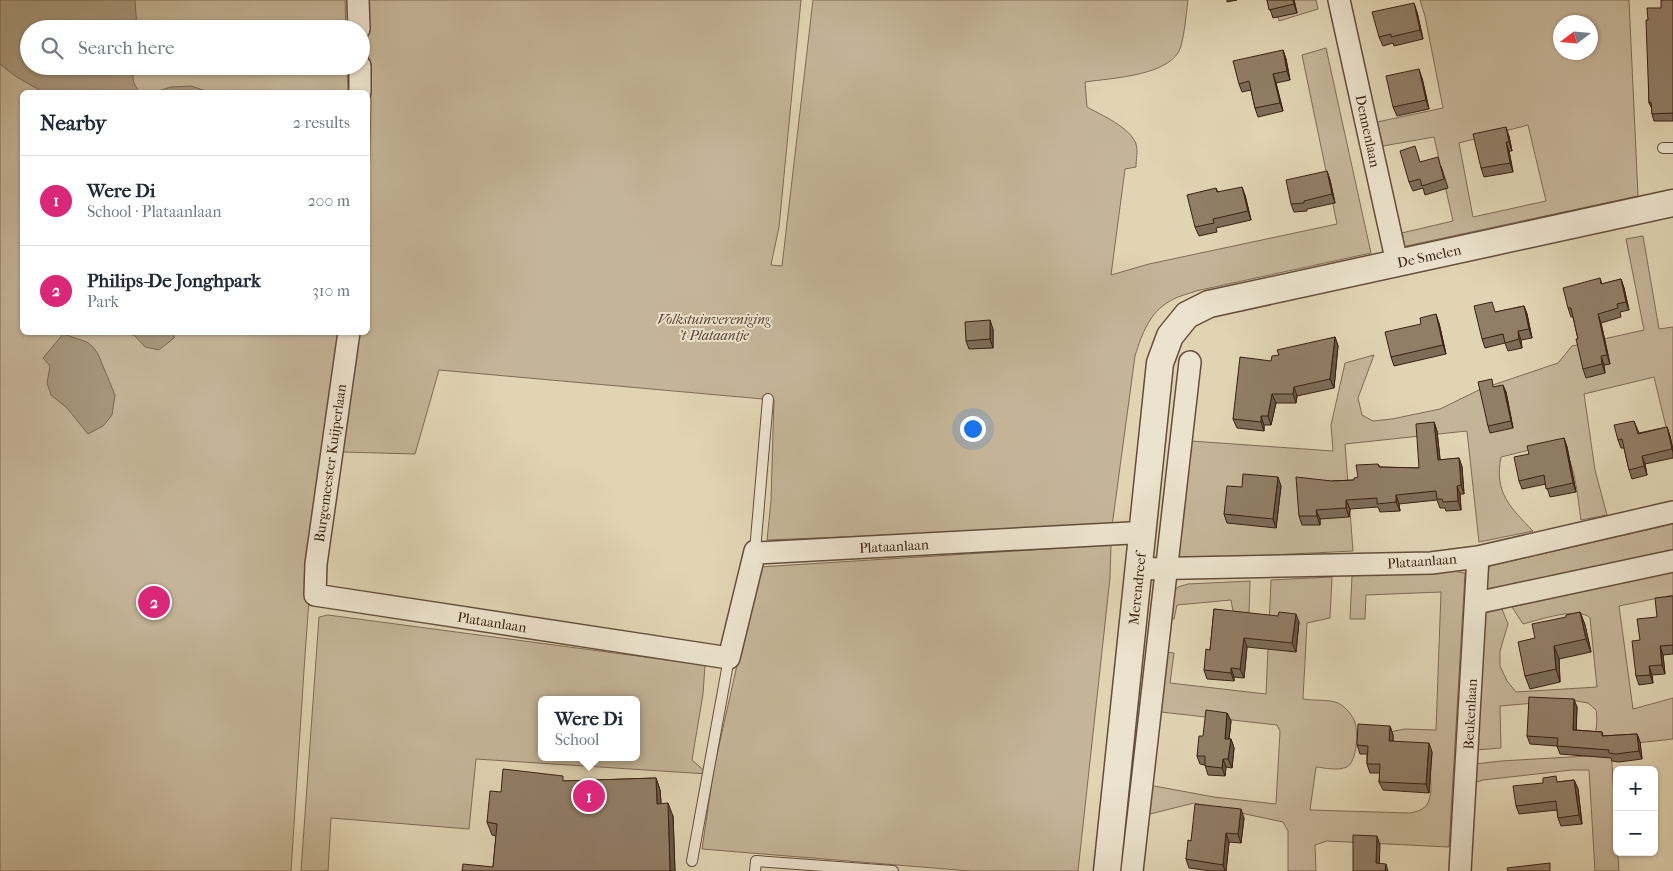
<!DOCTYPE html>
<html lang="en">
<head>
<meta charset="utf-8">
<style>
  :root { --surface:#fff; --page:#f2f2f3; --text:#1f2937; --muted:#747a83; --line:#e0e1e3; --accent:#db2777 }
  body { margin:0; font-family:"IM FELL French Canon",serif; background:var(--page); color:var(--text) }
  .controls { position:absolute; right:15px; bottom:15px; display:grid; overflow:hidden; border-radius:8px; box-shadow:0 1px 4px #0004 }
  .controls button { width:45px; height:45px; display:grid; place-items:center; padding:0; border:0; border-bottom:1px solid var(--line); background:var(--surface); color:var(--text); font:25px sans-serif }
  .compass { position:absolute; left:1553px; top:15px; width:45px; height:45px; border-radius:50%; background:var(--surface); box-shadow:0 1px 4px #0004; rotate:254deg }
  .you { position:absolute; left:972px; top:428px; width:18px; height:18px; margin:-12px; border:4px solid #fff; border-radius:50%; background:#1a73e8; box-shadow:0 0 0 8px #1a73e833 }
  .badge { display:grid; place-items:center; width:32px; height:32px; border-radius:50%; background:var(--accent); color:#fff; font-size:16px; font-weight:700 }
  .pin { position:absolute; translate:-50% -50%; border:2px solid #fff; box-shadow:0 1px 5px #0006 }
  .popup { position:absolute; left:538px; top:696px; width:102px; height:65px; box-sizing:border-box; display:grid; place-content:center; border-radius:8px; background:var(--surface); filter:drop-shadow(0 1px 4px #0005); font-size:16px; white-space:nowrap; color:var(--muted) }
  .popup b { font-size:19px; color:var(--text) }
  .popup::after { content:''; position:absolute; left:50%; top:100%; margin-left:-10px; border:10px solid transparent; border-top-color:var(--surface) }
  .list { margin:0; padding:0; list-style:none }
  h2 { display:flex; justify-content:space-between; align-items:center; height:65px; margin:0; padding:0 20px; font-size:21px }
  h2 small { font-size:16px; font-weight:400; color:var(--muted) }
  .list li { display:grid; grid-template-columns:32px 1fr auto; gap:15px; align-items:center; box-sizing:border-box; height:90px; padding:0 20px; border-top:1px solid var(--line) }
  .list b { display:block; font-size:19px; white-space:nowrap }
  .list p { margin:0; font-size:16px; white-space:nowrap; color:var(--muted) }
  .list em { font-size:16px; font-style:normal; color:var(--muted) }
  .icon { flex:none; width:28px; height:28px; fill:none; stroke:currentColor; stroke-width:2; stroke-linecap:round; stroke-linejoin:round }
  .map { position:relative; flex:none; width:1673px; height:871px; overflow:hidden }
  .search { position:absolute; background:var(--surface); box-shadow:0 1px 4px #0004; left:20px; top:20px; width:350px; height:55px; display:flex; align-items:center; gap:12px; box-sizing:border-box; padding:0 18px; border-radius:28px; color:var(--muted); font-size:19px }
  .panel { position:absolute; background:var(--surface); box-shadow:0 1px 4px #0004; left:20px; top:90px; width:350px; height:245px; border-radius:8px }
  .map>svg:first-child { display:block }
  .green { fill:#c5b598; stroke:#806a55; fill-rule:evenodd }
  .water { fill:#a8977c; stroke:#7c6752 }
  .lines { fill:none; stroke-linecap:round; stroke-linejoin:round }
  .service-casing { stroke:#644d3a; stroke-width:12 }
  .minor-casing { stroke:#644d3a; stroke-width:24 }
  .tertiary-casing { stroke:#644d3a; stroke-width:29 }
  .service { stroke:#ece3ce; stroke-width:10 }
  .minor { stroke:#ece3ce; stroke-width:21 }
  .tertiary { stroke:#ece3ce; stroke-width:26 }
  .wall { fill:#7d6c58; stroke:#3a2012 }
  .shaded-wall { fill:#665847; stroke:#3a2012 }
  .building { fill:#917e66; stroke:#3a2012 }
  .labels { text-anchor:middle; stroke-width:4; stroke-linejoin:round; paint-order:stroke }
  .street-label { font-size:14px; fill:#3a2012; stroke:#ece3ce }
  .park-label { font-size:14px; font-style:italic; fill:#5d4534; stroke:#ece3ce }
</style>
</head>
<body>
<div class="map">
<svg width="1673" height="871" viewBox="0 0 1673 871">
  <rect width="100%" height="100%" fill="#e1d4b3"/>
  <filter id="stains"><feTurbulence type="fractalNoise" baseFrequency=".004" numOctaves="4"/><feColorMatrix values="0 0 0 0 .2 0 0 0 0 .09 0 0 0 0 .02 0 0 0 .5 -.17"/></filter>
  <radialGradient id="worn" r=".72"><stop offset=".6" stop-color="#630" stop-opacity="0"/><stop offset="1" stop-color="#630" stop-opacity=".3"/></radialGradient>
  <path class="green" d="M0 0H345L346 29H29V66H347L348 92H22V332L341 333 311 573 305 655 291 871H0Z
    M365 0H801L779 227 771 265 782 266 813 0H1188C1186 15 1185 31 1181 46 1173 76 1111 78 1085 82L1087 107C1101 115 1130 127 1136 144 1138 151 1136 160 1136 167L1125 169 1111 275 1149 264 1337 224 1302 55 1326 48 1371 253 1196 291C1188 294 1178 296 1170 301 1149 313 1142 334 1135 356L1112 526 767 540 771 501 774 400 439 370 415 454 342 452 356 333 368 332V237L371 102Z
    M1274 0H1316L1318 9 1279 21Z
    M1420 0H1629L1638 196 1397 248 1393 235 1453 221 1434 137 1383 146 1377 122 1443 108 1425 16ZM1560 22H1590V52H1560ZM1528 125 1546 201 1473 217 1459 143Z
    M1643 236 1659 329 1673 327V456L1654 377 1584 394 1595 470 1607 515 1581 520C1578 501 1575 454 1558 443L1501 457C1494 493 1510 507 1533 531L1479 542 1467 431 1345 444 1353 551 1171 560 1177 440 1333 451 1331 425 1345 363 1374 355 1358 398 1362 415 1373 421 1392 419 1440 409 1481 389 1558 363 1572 346 1644 330 1626 239Z
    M1673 524V551L1486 591 1489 566Z
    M1111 545 1110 578 1078 871H970L702 849 714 768 759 567Z
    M1453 571 1465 573 1449 847 1327 841 1315 845 1316 871H1288V831L1283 822 1194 803 1146 815 1149 785 1214 797 1276 804 1280 731 1277 725 1161 712 1165 652 1174 653 1170 683 1266 694 1271 580 1332 577 1330 618 1307 623 1303 699C1313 701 1329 699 1338 703 1344 706 1351 713 1354 720 1359 729 1357 762 1347 767 1338 771 1325 768 1316 767L1310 810 1410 813C1416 812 1422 810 1426 806 1432 798 1432 782 1429 773L1404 768 1389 732 1405 729 1436 730 1441 592 1366 595 1365 619H1350L1352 576Z
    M1673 571V595L1619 606 1633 709 1673 698V739L1636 743 1611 750 1619 871H1595L1589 770H1572L1483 780 1474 783 1475 764 1501 761 1587 756C1594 740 1599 727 1596 710L1588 703 1571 700 1500 706 1501 748 1476 750 1484 613 1502 609 1508 624 1500 651V666L1507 681 1516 692 1597 687 1590 618C1579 606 1539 620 1523 624L1512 607Z
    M1250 581 1249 612 1242 613 1233 611 1231 600 1177 605 1174 619 1169 618 1170 596 1178 587 1188 584Z
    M328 615 705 665 703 694 692 760 708 774 476 759 469 829 331 818 328 871H301L319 617ZM542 700H636V757H542Z"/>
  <path class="water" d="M0 0H135L137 29H29V66H134C132 78 132 83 140 92H43L15 76 0 64Z
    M191 86 209 92H155L171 87Z
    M128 333H174V338L159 350 145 347 135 336Z
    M63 334 87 342 93 347 98 354 115 395 112 415 103 426 88 434 67 408 51 395 47 383 50 366 43 358Z"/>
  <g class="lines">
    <g class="service-casing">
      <path id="service" d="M1663 148H1673
        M755 551 768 399
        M692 861 729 658
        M755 871 756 861 893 871"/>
    </g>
    <g class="minor-casing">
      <path id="minor" d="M358 0 359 29
        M1339 0 1397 263
        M360 66V92
        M349 332 316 564 315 595 729 658 755 551 757 553 1130 533 1143 534
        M1139 569 1431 563 1478 557 1673 512
        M1476 603 1673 561
        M1132 871 1190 362
        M1460 871 1478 557"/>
    </g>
    <g class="tertiary-casing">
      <path id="tertiary" d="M1107 871 1160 363 1170 336 1187 315 1209 304 1673 203"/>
    </g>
    <use href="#service" class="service"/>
    <use href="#minor" class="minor"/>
    <use href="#tertiary" class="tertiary"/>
  </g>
  <path class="wall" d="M1227 0H1237L1227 2Z
    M1267 0H1294L1297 13 1273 18Z
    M1673 0V121H1654L1652 114V109L1649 103 1648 20 1661 8Z
    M1417 12 1423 39 1394 46 1393 43 1383 46 1379 37Z
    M1283 50 1286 59 1290 80 1276 83 1283 111 1258 117 1255 108 1251 90 1242 92 1239 84Z
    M1422 78 1429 109 1397 116 1393 107Z
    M1509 136 1512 151H1509L1513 172 1484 177 1481 168Z
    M1420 162 1441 166 1448 188 1425 195 1423 188 1413 191 1409 182Z
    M1327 171 1330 180 1335 203 1307 209V211L1294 212 1291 204Z
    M1216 188 1218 192 1245 195 1251 220 1216 228 1217 232 1199 236 1195 227Z
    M1600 278 1602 284 1621 279 1624 288 1629 310 1620 312 1621 317 1601 323 1610 364 1604 365 1605 373 1586 378 1583 369 1578 339 1573 317H1571L1568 308Z
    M1524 306 1527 314 1532 338 1521 340 1522 348 1508 351 1505 343 1485 348 1482 339 1496 312Z
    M1439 323 1446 354 1394 366 1391 357Z
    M993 329V348L969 349 966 341Z
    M1335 337 1338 346 1334 388 1297 396 1296 403H1276L1271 425H1264V431L1237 428 1233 419 1271 361 1279 355Z
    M1494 387 1506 392 1513 428 1490 433 1488 426Z
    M1634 421 1639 433 1667 427 1670 436 1673 449V458L1645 464 1647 475 1632 479 1629 470 1624 448H1621L1618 440Z
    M1434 422 1437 431 1440 460 1459 458 1462 467 1464 494H1460L1461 510 1446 511 1445 508H1440L1437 500 1399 504 1400 511 1380 512 1378 507 1350 509 1349 517 1320 519V525H1302L1299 516 1332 481 1354 480 1378 464 1380 467 1419 468Z
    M1564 438 1567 447 1576 492 1550 497 1546 484 1522 489 1519 481 1529 454Z
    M1281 486 1276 528 1227 523 1224 514 1242 487Z
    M1673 596V654L1663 655 1665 674 1652 675 1653 683 1639 685 1636 676 1640 640Z
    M1214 609 1299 622 1296 652 1247 647 1244 678 1234 677V681L1207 679 1204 670 1210 650Z
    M1580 612 1585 625 1591 652 1559 659 1560 682 1530 689 1525 676 1535 638 1566 617Z
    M1577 707 1576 730 1602 732 1603 736 1637 734 1640 742 1642 759 1619 762 1612 761 1611 758 1560 754 1557 746 1530 744 1527 736Z
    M1227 713 1231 721 1229 739H1231L1234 748 1232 768 1226 767 1225 776 1208 775 1205 765 1200 764 1197 756 1203 736Z
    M1390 726 1393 735V741L1432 752 1429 793 1383 790 1379 782 1380 773H1370L1367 764V754H1360L1357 745Z
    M656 778 660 790 661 803 673 816 675 871H462L493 867 496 836 492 835 487 822 501 792 565 781Z
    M1574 780 1578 789 1582 824 1561 826 1558 818 1557 810 1519 814 1516 806 1558 782Z
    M1244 818 1241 843 1229 842 1226 871H1211L1189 868 1186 859 1191 841Z"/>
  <path class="shaded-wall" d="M1293 0H1294L1297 13 1294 4Z
    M1414 3 1417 12 1423 39 1420 30Z
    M1283 50 1286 59 1290 80 1287 71Z
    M1419 69 1422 78 1429 109 1426 100Z
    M1273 74 1276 83 1283 111 1280 103Z
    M1506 127 1509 136 1512 151 1509 142Z
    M1506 142 1509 151 1513 172 1510 163Z
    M1327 171 1330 180 1335 203 1332 194Z
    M1242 187 1245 195 1251 220 1248 211Z
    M1621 279 1624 288 1629 310 1626 302Z
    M1524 306 1527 314 1532 338 1529 329Z
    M1436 314 1439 323 1446 354 1443 345Z
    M1598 314 1601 323 1610 364 1607 355Z
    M990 320 993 329V348L990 339Z
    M1518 331 1521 340 1522 348 1519 339Z
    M1335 337 1338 346 1334 388 1330 379Z
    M1601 356 1604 365 1605 373 1602 364Z
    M1503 385 1506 392 1513 428 1511 421Z
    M1294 387 1297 396 1296 403 1293 394Z
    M1272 394 1276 403 1271 425 1268 416Z
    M1261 416 1264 425V431L1261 422Z
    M1434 422 1437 431 1441 468 1438 460Z
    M1667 427 1670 436 1673 452 1672 449Z
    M1564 438 1567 447 1576 492 1573 483Z
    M1642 456 1645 464 1647 475 1644 466Z
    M1459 458 1462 467 1464 494 1461 485Z
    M1278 477 1281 486 1276 528 1273 519Z
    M1457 486 1460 494 1461 510 1458 501Z
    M1396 495 1399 504 1400 511 1396 502Z
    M1346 500 1350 509 1349 517 1346 508Z
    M1316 510 1320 519V525L1317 516Z
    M1580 612 1585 625 1591 652 1586 639Z
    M1296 614 1299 622 1296 652 1292 643Z
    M1244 638 1247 647 1244 678 1240 669Z
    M1554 646 1559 659 1560 682 1556 669Z
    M1660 646 1663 655 1665 674 1662 665Z
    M1649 666 1652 675 1653 683 1650 675Z
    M1231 668 1234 677V681L1231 673Z
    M1574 699 1577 707 1576 738 1573 730Z
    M1227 713 1231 721 1228 747 1225 739Z
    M1390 726 1393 735V750L1389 741Z
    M1637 734 1640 742 1642 759 1639 751Z
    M1231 739 1234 748 1232 768 1228 759Z
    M1429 743 1432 752 1429 793 1426 784Z
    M1223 759 1226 767 1225 776 1222 768Z
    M656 778 660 790 662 816 657 804Z
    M1574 780 1578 789 1582 824 1579 815Z
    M668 803 673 816 675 871H670Z
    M1241 809 1244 818 1241 843 1238 834Z
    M1226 833 1229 842 1226 871H1225L1223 865Z
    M1377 836 1380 845 1379 871 1376 863Z
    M1386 864 1388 871H1385Z"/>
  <path class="building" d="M1267 0H1293L1294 4 1269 10Z
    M1661 0H1673V113L1652 114 1651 102 1649 103 1646 20H1648L1647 8H1661Z
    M1414 3 1420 30 1391 37V34L1379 37 1372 12Z
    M1283 50 1287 71 1273 74 1280 103 1255 108 1249 81 1239 84 1233 61Z
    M1419 69 1426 100 1393 107 1386 76Z
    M1506 127 1509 142H1506L1510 163 1481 168 1473 134Z
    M1415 146 1420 162 1438 157 1444 179 1422 186 1420 179 1409 182 1400 151Z
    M1327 171 1332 194 1304 201V203L1291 204 1286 180Z
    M1242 187 1248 211 1213 219 1214 223 1195 227 1187 195 1216 188 1217 192Z
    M1600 278 1601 284 1621 279 1626 302 1617 304 1618 308 1598 314 1607 355 1601 356 1602 364 1583 369 1576 339H1578L1571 308H1568L1563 288Z
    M1492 302 1495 312 1524 306 1529 329 1518 331 1519 339 1505 343 1503 334 1482 339 1474 306Z
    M1436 314 1443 345 1391 357 1385 332 1421 324 1420 318Z
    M990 320V339L966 341 965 322Z
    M1335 337 1330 379 1294 387 1293 394H1272L1268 416H1261V422L1233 419 1240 357 1271 361 1272 356 1279 355 1277 350Z
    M1492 379 1493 387 1503 385 1511 421 1488 426 1478 382Z
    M1634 421 1638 434 1667 427 1672 449 1642 456 1644 466 1629 470 1622 439 1618 440 1614 425Z
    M1434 422 1438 460 1459 458 1461 485 1457 486 1458 501 1443 502 1442 499H1437L1436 491 1396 495V502L1377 504V498L1346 500V508L1316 510 1317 516H1299L1296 477 1332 481 1354 480V478L1358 477 1356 465 1378 464 1379 467 1419 468 1416 424Z
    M1564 438 1573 483 1546 489 1544 475 1519 481 1514 457 1529 454 1527 446Z
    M1243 474 1278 477 1273 519 1224 514 1227 486 1242 487Z
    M1673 596V645L1660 646 1662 665 1649 666 1650 675 1636 676 1632 641 1640 640 1637 619 1657 617 1655 598Z
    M1214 609 1278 616 1279 612 1296 614 1292 643 1244 638 1240 669 1231 668V673L1204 670 1206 649 1210 650Z
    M1580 612 1586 639 1554 646 1556 669 1525 676 1518 642 1535 638 1532 624 1566 617V615Z
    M1529 697 1574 699 1573 730 1602 732V736L1637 734 1639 751 1616 754 1609 753V750L1557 746 1558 738 1527 736Z
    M1206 710 1227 713 1225 739H1231L1228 759H1223L1222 768 1205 766V756H1197L1199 736H1203Z
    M1358 724 1390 726 1389 741 1429 743 1426 784 1379 782 1380 764H1367L1368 746 1357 745Z
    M503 769 563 776V781L656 778 657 804 668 803 670 871H462L463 864 493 867 497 824 487 822 490 791 501 792Z
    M1556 776 1557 782 1574 780 1579 815 1558 818 1556 801 1516 806 1513 786 1543 783V778Z
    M1195 804 1241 809 1238 834 1226 833 1223 865 1186 859 1188 840 1191 841Z
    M1353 835 1377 836 1376 863 1386 864 1385 871H1353Z
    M1550 863V871H1508L1507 868Z"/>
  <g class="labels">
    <g class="street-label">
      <text transform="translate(1368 131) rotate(78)" y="5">Dennenlaan</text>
      <text transform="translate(1429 256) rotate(-12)" y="5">De Smelen</text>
      <text transform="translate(330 463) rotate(-82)" y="5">Burgemeester Kuijperlaan</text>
      <text transform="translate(894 546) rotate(-3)" y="5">Plataanlaan</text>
      <text transform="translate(1422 561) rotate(-4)" y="5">Plataanlaan</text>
      <text transform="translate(1137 589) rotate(-84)" y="5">Merendreef</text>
      <text transform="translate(492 622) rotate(9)" y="5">Plataanlaan</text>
      <text transform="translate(1470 714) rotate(-87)" y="5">Beukenlaan</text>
    </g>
    <g class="park-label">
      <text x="714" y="324">Volkstuinvereniging<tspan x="714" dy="16">'t Plataantje</tspan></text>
    </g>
  </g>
  <rect width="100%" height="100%" filter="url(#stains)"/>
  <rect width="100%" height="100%" fill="url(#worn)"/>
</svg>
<div class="controls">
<button>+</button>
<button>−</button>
</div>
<svg class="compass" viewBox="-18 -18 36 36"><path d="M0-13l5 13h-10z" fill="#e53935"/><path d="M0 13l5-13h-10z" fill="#747a83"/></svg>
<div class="you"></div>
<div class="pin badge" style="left:589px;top:796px">1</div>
<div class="popup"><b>Were Di</b>School</div>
<div class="pin badge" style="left:154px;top:602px">2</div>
<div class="search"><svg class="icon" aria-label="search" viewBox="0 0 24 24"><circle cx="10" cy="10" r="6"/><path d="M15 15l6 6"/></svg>Search here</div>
<section class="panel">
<h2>Nearby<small>2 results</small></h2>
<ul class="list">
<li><span class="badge">1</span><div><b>Were Di</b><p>School · Plataanlaan</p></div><em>200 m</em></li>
<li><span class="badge">2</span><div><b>Philips-De Jonghpark</b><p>Park</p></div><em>310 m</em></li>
</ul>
</section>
</div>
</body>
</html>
